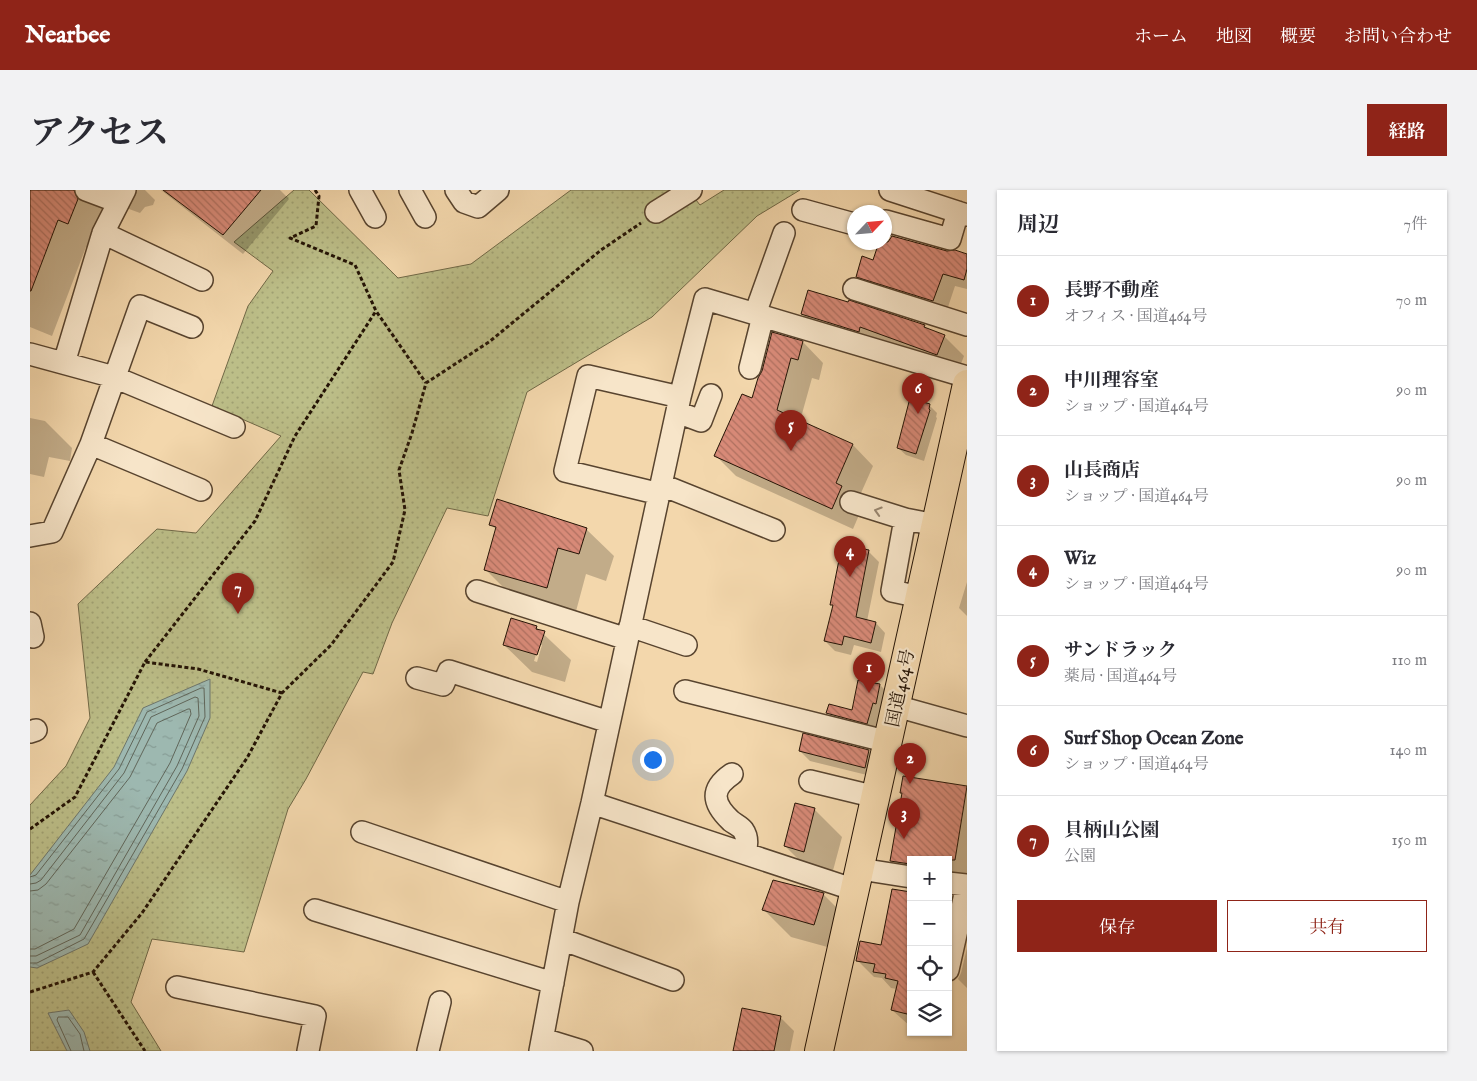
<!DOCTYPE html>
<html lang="ja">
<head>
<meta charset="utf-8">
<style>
  :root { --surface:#fff; --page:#f2f2f3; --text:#2b2b33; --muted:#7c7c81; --line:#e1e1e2; --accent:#8f2418 }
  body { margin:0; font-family:"IM FELL English","Noto Serif JP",serif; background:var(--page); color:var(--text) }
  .controls { position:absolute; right:15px; bottom:15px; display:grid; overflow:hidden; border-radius:0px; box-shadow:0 1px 4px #0004 }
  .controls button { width:45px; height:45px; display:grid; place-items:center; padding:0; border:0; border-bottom:1px solid var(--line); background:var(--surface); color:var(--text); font:25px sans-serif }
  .compass { position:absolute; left:817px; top:15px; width:45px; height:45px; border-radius:50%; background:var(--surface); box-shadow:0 1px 4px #0004; rotate:64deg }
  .you { position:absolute; left:622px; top:569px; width:18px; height:18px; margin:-12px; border:4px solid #fff; border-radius:50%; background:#1a73e8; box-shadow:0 0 0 8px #1a73e833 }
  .badge { display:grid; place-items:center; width:32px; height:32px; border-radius:50%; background:var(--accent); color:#fff; font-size:16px; font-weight:700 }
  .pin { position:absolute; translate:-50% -41px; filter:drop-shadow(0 1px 2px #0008) }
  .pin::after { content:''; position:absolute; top:26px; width:18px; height:15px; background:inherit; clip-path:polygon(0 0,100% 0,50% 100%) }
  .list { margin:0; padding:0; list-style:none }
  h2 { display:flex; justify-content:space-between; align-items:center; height:65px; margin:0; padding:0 20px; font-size:21px }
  h2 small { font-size:16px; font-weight:400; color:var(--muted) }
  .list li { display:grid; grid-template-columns:32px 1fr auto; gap:15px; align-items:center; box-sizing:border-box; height:90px; padding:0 20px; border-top:1px solid var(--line) }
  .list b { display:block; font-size:19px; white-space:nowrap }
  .list p { margin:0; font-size:16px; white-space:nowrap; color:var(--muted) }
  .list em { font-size:16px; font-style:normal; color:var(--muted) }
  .actions { display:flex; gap:10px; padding:15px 20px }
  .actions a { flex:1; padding:11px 0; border:1px solid var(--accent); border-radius:0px; text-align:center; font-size:18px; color:var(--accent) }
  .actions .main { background:var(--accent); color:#fff }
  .icon { flex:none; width:28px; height:28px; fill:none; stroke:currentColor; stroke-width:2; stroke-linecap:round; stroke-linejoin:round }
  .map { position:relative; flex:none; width:937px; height:861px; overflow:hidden; border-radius:0px }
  header { display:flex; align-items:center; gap:30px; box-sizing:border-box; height:70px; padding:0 25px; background:var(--accent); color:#fff }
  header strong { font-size:24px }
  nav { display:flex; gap:28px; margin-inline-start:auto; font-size:18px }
  .intro { display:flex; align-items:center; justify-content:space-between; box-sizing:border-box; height:120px; padding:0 30px }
  h1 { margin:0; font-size:35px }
  .button { padding:12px 22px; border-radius:0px; background:var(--accent); color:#fff; font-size:18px; font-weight:700 }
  main { display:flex; gap:30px; padding:0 30px }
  aside { flex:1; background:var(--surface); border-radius:0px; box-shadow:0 1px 4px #0004 }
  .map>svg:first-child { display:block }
  .grass { fill:url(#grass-dots); stroke:#706846 }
  .water { fill:url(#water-ripples); stroke:#6d766c }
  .shadow { fill:#0003; fill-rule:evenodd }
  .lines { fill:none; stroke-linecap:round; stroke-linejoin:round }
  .shore { stroke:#60665a; stroke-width:1 }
  .building { fill:url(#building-back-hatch); stroke:#241305 }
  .minor-casing { stroke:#58442f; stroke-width:24 }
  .highway-casing { stroke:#241305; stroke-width:30 }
  .path { stroke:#241305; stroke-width:3; stroke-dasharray:4 2.5; stroke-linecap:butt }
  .minor { stroke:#f7e5c9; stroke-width:21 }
  .highway { stroke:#f3d7ac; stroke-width:28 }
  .oneway { stroke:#988671 }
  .labels { text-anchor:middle; stroke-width:4.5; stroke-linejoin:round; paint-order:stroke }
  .street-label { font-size:18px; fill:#241305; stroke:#f7e5c9 }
</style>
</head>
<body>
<header>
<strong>Nearbee</strong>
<nav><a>ホーム</a><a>地図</a><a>概要</a><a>お問い合わせ</a></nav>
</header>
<div class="intro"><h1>アクセス</h1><a class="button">経路</a></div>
<main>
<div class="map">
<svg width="937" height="861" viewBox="0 0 937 861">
  <defs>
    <pattern id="grass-dots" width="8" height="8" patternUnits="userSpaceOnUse" patternTransform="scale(1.25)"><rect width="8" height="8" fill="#bcbe88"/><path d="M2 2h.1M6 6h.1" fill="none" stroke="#a1a274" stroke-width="1.8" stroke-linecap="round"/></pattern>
    <pattern id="water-ripples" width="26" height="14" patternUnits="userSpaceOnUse" patternTransform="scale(1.25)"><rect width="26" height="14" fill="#9db8b0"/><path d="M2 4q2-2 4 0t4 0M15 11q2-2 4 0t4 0" fill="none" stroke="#879d96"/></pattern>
    <pattern id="building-back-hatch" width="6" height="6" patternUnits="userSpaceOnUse" patternTransform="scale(1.25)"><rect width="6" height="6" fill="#d88a78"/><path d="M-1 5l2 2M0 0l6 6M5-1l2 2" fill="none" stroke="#af7060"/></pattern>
  </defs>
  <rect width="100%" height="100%" fill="#f3d7ac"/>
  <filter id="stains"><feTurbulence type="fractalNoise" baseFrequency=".004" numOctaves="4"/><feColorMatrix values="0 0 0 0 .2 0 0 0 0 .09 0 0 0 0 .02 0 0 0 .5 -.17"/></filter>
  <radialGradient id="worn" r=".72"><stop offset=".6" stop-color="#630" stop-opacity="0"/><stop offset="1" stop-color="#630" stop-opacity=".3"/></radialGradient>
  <path class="grass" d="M264 0H279L368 88 441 74 541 0H658L670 15 694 0H770L727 26 622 127 497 202 458 326 417 318 362 433 343 484 333 482 276 589 258 619 214 762 122 749 101 812 131 861H0V615L36 576 60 528 48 414 127 339 166 343 251 246 182 216 218 116 243 81 204 52Z"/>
  <path class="water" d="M180 489V528L157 581 58 754 7 778 0 777V685L84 577 113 518Z
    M39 820 54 842 60 861H37L18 823Z"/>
  <path class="shadow" d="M0 0H115L125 10 123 15 115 17 110 23 88 15 65 61 56 57 22 146 0 137Z
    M131 0H250L259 9 213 64Z
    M916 62 937 65V99L925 96 916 123 840 99 827 87 844 71Z
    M772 124 894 136 898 140 914 146 934 166 927 184 792 144Z
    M773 152 793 173 789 190 782 188 770 231 823 255 843 276 827 312 832 318 823 339 706 286 686 266 723 210Z
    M899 215 907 223 906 227 907 228 894 271 876 265 868 258Z
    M0 228 15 231 42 258 40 271 19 267 14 287 0 284Z
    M460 334 556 339 584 366 576 391 556 384 545 425 483 407 456 380 467 340Z
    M813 356 839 362 849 372 837 431 846 433 855 443 851 462 824 455 821 465 805 461 795 451 804 416 801 414Z
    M937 392V426L929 418Z
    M506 437 541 470 535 492 502 482 474 455ZM509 455H512L507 472 504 471Z
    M829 491 850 495 858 503 854 521 850 520 845 541 805 531 798 523 823 521Z
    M770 561H839L849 571 845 587 780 571Z
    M937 597V687L918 683V670H881V685L875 684 862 671Z
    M784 619 812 647 801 688 783 684 755 656Z
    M793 704 820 731 812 761 761 747 733 719Z
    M881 704V837L862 820 867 799 861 798 852 788 844 787 827 770 852 756Z
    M937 758V798L928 789 931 783Z
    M750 827 764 841 760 861H705Z"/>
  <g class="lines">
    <path class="shore" d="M0 687 6 685 89 579 117 522 171 498H174L175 527 152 579 54 749 7 773H0
      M0 694 6 693 11 690 94 583 121 527 165 507 168 508 169 526 147 576 50 745 6 766H0
      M0 701 8 700 16 694 100 587 127 533 158 519H160L161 524 140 573 44 739 5 759H0
      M41 861 27 830 28 827H38L50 844 54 861"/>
  </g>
  <path class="building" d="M0 0H44L48 9 38 34 28 30 1 101H0Z
    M133 0H231L193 45Z
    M862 46 917 61 925 60 937 64V79L934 90 913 84 903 111 826 87 832 66 843 70 849 52H858Z
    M778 100 818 112 819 110 895 135 894 137 915 145 907 165 830 137 829 142 771 124Z
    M742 142 773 151 768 170 761 168 747 220 823 254 806 293 812 296 802 319 684 266 712 204 722 208 728 188 732 181Z
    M880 208 900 214 899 219 900 220 886 264 867 258Z
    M467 309 557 338 549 364 528 358 517 398 454 380 466 337 459 335Z
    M812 355 839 360 826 427 846 432 841 453 814 446 812 455 794 451 803 415H800Z
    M481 428 507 436 506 439 515 441 507 465 473 455Z
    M828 490 850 494 846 514 843 513 837 534 796 523 799 514 822 520Z
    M773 543 839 560 835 578 769 561Z
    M873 586 937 596 925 670H881L880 674 860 671 872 603H870Z
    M765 613 785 618 774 662 754 656Z
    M743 690 794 703 784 735 732 720Z
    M862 699 881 702V825L861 820 868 791 855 788 856 784 843 782 845 774 826 771 830 751 851 755Z
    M712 818 751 826 744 861H703Z"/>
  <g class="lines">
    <g class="minor-casing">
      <path id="minor" d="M56 0 88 12
        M330 0 345 27
        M380 0 395 27
        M426 0 434 12 448 17 468 0
        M860 0 937 25
        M773 20 824 34
        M626 22 661 0
        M854 36 856 31 920 49 928 22
        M73 43 172 90
        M824 99 937 135
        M725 124 754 43
        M0 164 84 187 204 237
        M34 173 73 43 95 0
        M720 178 733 126
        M647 222 671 231 681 205
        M61 254 171 300
        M632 295 744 340
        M630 304 535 281 558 186 650 207
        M821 312 875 329
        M0 346 22 342 61 254 110 116 162 137
        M447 401 597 449
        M890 407 862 401 875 329 906 335
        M0 433 3 447
        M600 436 656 455
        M387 488 413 495 419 481 579 532
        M655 501 859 552
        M866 516 937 536
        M0 542 6 540
        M702 584C680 599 682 613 701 631 705 634 711 637 713 640 718 647 717 656 715 663
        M780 591 846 607
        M562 613 825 700
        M332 642 538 712
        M830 679 881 687
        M918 693 937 695 918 780
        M285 720 523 793
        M531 749 643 790
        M147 797 285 826 278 861
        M513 849 552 861
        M398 861 410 812
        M510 861 538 712 562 613 650 207 675 109 937 187"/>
    </g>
    <g class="highway-casing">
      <path id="highway" d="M789 861 937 194"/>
    </g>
    <path class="path" d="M285 0 289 6 286 36 260 48 325 75 346 121 396 193
      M115 472 225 331 265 246 346 121
      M0 639 45 607 115 472 168 479 252 503
      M63 782 115 861
      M0 802 63 782 112 723 217 568 252 503 301 455 363 372 375 320 369 280 382 243 396 193 459 152 571 60 611 33"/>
    <use href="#minor" class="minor"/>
    <use href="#highway" class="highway"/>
  </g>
  <defs><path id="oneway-chevron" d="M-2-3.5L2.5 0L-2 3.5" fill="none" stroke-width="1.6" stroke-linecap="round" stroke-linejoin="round" transform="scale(1.25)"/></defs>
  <use class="oneway" href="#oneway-chevron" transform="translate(848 321) rotate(-163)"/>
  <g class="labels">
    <g class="street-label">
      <text transform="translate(870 498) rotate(-78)" y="6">国道464号</text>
    </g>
  </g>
  <rect width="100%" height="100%" filter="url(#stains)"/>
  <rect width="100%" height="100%" fill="url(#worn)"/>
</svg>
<div class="controls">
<button>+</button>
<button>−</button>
<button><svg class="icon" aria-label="locate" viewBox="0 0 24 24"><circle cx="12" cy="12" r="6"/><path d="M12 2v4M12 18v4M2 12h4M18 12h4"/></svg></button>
<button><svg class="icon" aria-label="layers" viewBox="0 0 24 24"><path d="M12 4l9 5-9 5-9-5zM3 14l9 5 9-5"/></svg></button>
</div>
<svg class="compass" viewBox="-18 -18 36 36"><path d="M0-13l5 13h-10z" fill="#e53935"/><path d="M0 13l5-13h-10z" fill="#7c7c81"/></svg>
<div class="you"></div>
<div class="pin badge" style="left:839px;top:503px">1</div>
<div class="pin badge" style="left:880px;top:594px">2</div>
<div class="pin badge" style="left:874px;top:649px">3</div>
<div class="pin badge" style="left:820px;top:387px">4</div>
<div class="pin badge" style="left:761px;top:261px">5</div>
<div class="pin badge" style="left:888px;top:224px">6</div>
<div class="pin badge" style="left:208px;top:424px">7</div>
</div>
<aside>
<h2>周辺<small>7件</small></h2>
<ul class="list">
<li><span class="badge">1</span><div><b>長野不動産</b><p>オフィス · 国道464号</p></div><em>70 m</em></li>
<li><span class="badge">2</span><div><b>中川理容室</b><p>ショップ · 国道464号</p></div><em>90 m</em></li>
<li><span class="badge">3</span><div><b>山長商店</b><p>ショップ · 国道464号</p></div><em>90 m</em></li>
<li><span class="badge">4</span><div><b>Wiz</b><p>ショップ · 国道464号</p></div><em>90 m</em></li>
<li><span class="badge">5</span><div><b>サンドラック</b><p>薬局 · 国道464号</p></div><em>110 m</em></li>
<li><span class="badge">6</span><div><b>Surf Shop Ocean Zone</b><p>ショップ · 国道464号</p></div><em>140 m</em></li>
<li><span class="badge">7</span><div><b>貝柄山公園</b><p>公園</p></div><em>150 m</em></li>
</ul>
<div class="actions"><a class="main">保存</a><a>共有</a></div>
</aside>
</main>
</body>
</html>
